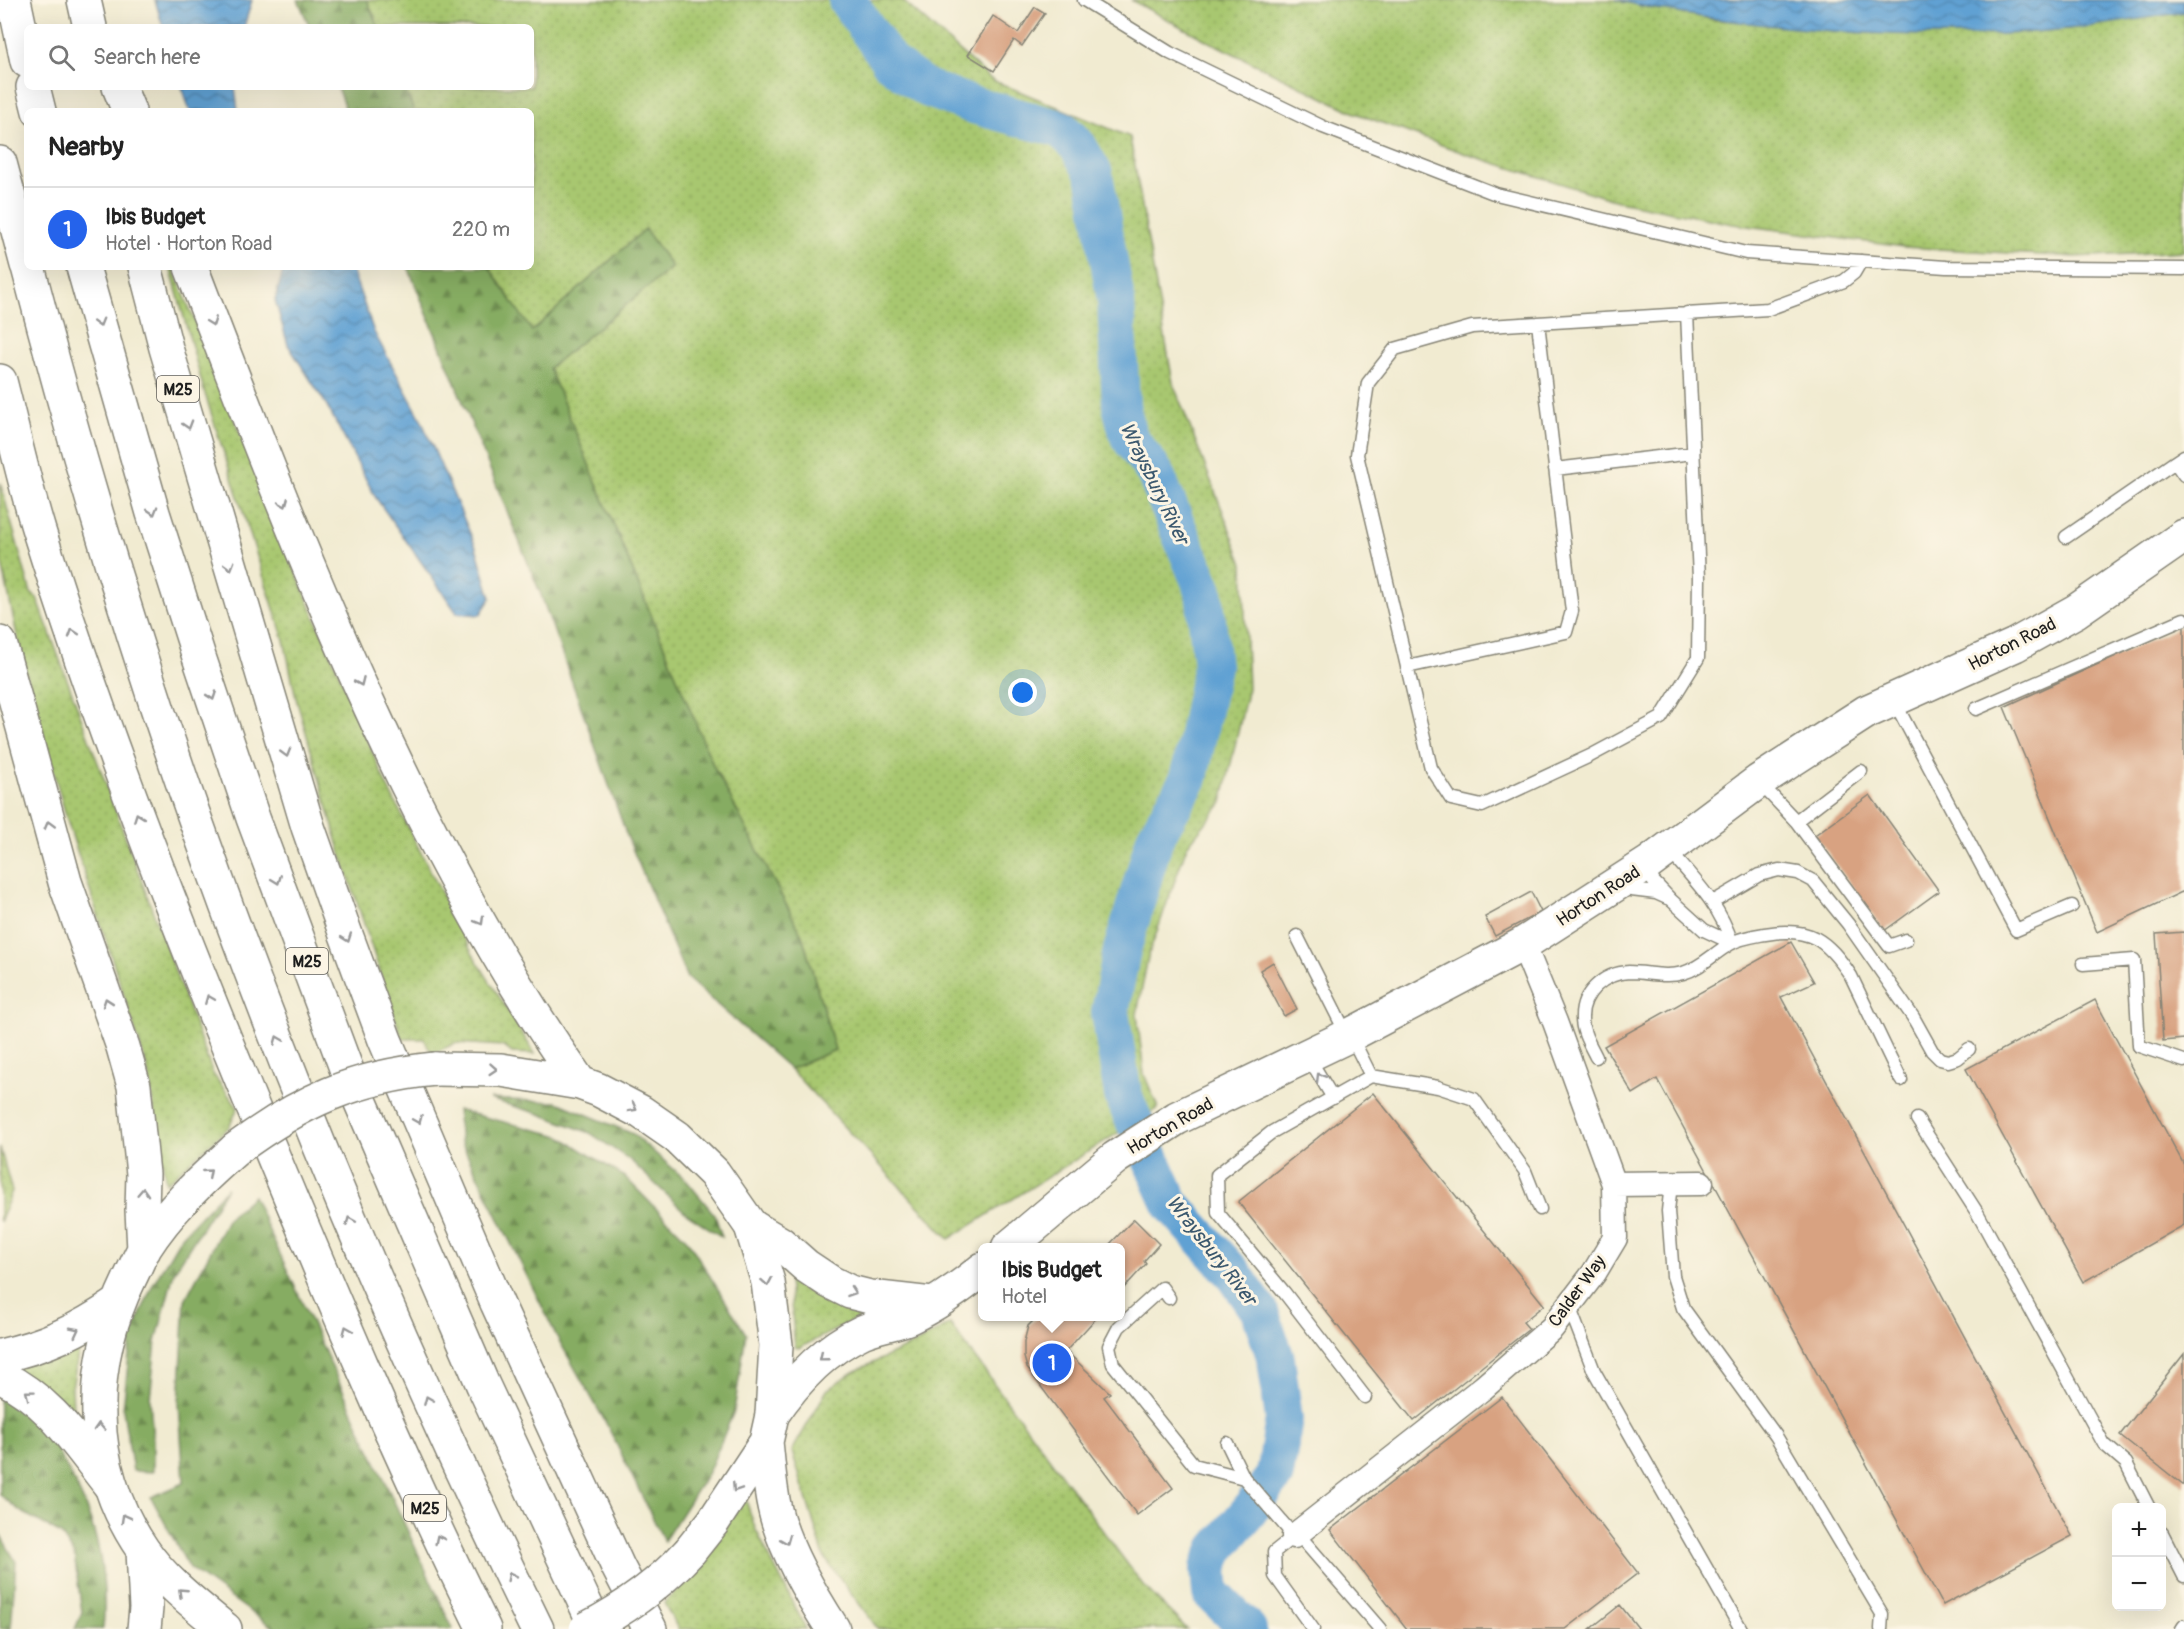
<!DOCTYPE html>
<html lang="en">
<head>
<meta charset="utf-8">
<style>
  :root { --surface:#fff; --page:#f6f6f6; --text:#222; --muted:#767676; --line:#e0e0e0; --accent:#2563eb }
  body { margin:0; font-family:Pangolin,sans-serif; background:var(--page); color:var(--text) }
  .controls { position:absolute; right:18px; bottom:18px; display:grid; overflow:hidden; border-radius:9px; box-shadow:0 6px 24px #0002 }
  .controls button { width:54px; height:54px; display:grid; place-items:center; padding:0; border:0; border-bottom:2px solid var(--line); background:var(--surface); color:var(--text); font:30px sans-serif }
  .you { position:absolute; left:1023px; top:693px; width:21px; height:21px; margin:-15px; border:4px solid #fff; border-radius:50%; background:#1a73e8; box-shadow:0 0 0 9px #1a73e833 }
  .badge { display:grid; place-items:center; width:39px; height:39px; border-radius:50%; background:var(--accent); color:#fff; font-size:20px; font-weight:700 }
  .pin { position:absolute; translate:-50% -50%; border:3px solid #fff; box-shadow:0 2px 6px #0006 }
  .popup { position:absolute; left:978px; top:1243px; width:147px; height:78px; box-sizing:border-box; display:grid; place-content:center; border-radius:9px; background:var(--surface); filter:drop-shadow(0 2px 4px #0005); font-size:20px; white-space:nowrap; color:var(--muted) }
  .popup b { font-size:22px; color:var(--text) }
  .popup::after { content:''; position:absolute; left:50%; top:100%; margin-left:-12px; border:12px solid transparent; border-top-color:var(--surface) }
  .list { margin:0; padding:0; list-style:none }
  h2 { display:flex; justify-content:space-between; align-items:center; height:78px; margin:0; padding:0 24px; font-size:26px }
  h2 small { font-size:20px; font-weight:400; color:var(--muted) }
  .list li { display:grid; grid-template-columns:39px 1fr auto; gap:18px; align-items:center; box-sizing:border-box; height:84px; padding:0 24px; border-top:2px solid var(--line) }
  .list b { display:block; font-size:22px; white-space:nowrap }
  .list p { margin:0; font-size:20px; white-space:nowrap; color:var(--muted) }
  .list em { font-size:20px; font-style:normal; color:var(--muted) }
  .icon { flex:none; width:33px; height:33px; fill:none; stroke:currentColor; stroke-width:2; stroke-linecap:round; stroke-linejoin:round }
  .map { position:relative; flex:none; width:2184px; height:1629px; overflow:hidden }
  .search { position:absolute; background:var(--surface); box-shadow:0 6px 24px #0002; left:24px; top:24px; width:510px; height:66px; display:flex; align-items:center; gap:15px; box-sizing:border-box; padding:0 21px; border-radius:9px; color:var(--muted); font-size:22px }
  .panel { position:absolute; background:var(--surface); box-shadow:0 6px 24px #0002; left:24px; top:108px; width:510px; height:162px; border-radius:9px }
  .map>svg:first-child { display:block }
  .grass { fill:url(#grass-dots); stroke:#627246; stroke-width:1.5 }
  .forest { fill:url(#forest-firs); stroke:#51643f; stroke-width:1.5 }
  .water { fill:url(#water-waves); stroke:#3e5e78; stroke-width:1.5 }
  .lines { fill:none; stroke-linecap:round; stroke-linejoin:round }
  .river { stroke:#60a1d3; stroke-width:38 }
  .building { fill:#d8a281 }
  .lane-casing { stroke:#868476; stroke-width:15 }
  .street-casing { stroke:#868476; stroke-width:27 }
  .secondary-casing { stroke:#868476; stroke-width:36 }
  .highway-casing { stroke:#868476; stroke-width:36 }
  .lane { stroke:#fff; stroke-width:12 }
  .street { stroke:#fff; stroke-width:24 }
  .secondary { stroke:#fff; stroke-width:33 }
  .highway { stroke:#fff; stroke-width:33 }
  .highway-bridge-casing { stroke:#868476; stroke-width:36; stroke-linecap:butt }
  .highway-bridge { stroke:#fff; stroke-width:33 }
  .oneway { stroke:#999 }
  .labels { text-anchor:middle; stroke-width:6; stroke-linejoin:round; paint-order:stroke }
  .shield { fill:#fcf5e5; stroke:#5f5d58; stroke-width:1.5 }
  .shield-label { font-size:16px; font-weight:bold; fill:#1c1c1c }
  .street-label { font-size:18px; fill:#1c1c1c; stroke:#fcf5e5 }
  .water-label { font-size:20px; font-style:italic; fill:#3b586e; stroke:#fcf5e5 }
</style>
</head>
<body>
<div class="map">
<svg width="2184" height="1629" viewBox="0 0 2184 1629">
  <defs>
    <pattern id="grass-dots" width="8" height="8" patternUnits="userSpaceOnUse" patternTransform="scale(1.5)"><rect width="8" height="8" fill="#a8c76f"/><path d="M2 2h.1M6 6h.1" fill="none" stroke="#90aa60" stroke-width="1.8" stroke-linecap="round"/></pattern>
    <pattern id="forest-firs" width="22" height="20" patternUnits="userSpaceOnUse" patternTransform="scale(1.5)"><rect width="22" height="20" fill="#86ac62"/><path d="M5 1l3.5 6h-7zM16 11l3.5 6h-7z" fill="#6d8b50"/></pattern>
    <pattern id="water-waves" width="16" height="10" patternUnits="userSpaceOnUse" patternTransform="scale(1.5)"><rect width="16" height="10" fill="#60a1d3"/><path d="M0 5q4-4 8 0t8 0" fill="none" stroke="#4e82aa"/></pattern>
  </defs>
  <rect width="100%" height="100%" fill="#fcf5e5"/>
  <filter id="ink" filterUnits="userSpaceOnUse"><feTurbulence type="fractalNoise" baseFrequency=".0167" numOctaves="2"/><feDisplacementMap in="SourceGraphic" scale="12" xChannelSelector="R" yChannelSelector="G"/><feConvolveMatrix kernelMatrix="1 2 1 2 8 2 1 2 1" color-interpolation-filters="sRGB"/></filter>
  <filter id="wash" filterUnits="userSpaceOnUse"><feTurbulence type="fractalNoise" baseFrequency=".008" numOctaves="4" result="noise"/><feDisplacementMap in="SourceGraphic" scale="24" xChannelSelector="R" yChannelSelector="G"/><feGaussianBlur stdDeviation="1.35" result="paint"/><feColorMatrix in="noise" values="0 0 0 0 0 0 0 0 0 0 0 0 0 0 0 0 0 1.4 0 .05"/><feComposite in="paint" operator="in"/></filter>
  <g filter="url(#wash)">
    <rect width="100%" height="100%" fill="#f1ebd1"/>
    <path class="grass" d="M367 0H902L992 80 1130 137 1173 383 1243 564 1248 688 1222 803 1187 846 1148 957 1137 1014 1144 1074 1158 1108 949 1239 790 1069 835 1050 802 935 713 765 549 368 672 267 645 229 531 332 489 267H531V111H414L404 87H531V27H379Z
      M1131 0H1616L1716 20 2068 29 2184 12V251L2075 257 1904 247 1733 224 1614 200 1469 155 1355 113 1208 41Z
      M170 267H173L295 570 386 784 472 953 535 1054 512 1053 503 1046 456 1043 432 1054 424 1039H402L341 854 296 698 284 640 205 394Z
      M0 482 31 593 37 598 213 1074 238 1108 229 1127 166 1183 147 1067 68 823 21 655 0 554Z
      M0 1148 12 1191 0 1222Z
      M789 1281C815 1299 843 1306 875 1310L799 1348 795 1347Z
      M950 1324 1143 1585 1187 1629H878L824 1557 792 1451 827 1390 853 1372 918 1342Z
      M75 1348 79 1350 72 1387 73 1409 65 1408 13 1372 23 1364 55 1357Z
      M745 1497 755 1528 806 1629H678L664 1603 695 1573Z"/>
    <path class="forest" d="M298 0H367L378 27H310Z
      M337 87H404L414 111H346Z
      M645 229 672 267 549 368 713 765 802 935 835 1050 790 1069 687 978 627 836 541 595 408 267H489L532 331Z
      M489 1099 557 1102 633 1134 686 1180 715 1215 722 1237 686 1213 631 1161 590 1133 540 1114Z
      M457 1110 560 1136 625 1177 688 1241 746 1334 734 1411 709 1471 664 1541 607 1425 557 1337 461 1142Z
      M227 1188 174 1272 156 1342 150 1399 153 1440V1472L133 1471 123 1410 131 1336 153 1284 181 1237Z
      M253 1196 453 1629H281L271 1626 189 1568 151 1497 184 1483 179 1403 185 1300 228 1218Z
      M0 1396C15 1406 32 1416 44 1430 52 1438 58 1451 63 1461 94 1513 109 1569 103 1629H75L82 1612 74 1554 61 1534 20 1511 0 1495Z
      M0 1534 16 1562 11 1629H0Z"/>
    <path class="water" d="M155 0H252L244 27H163Z
      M1616 0H2184V12C2145 18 2106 25 2067 29 1977 39 1886 36 1795 28 1735 22 1675 15 1616 0Z
      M182 87H235L238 111H190Z
      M284 267H351L374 332 420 417 476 547 491 598 480 615 457 613 376 498 326 404 288 345 275 300Z"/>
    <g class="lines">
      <path class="river" d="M847 0 891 63 926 88 973 105 1061 129 1078 146 1094 174 1116 301 1121 406 1129 437 1155 473 1204 591 1212 666 1189 778 1155 838 1122 950 1110 1012 1123 1095 1135 1123
        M1150 1157 1171 1204 1233 1273 1260 1312 1276 1359 1284 1419 1275 1475 1249 1511 1217 1549 1209 1568 1211 1593 1248 1629"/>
    </g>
    <g id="blocks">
      <path class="building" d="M1035 7 1045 13 1022 46 1014 40 994 71 968 55 993 16 1018 33Z
        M2184 625V891L2097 932 2004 707Z
        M1870 795 1939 891 1884 931 1815 835Z
        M1531 892 1541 912 1495 936 1485 917Z
        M2184 932V1039L2163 1041 2156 934Z
        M1791 942 1814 982 1781 997 2072 1536 1943 1605 1657 1079 1633 1094 1604 1046Z
        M1273 962 1297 1009 1284 1016 1260 970Z
        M2095 1000 2184 1165V1225L2083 1282 1966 1069Z
        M1373 1093 1544 1305 1523 1322 1529 1329 1414 1421 1238 1202Z
        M1134 1219 1159 1244 1144 1261 1146 1264 1121 1291V1248H1106Z
        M1038 1316H1098L1066 1351 1110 1393 1104 1397 1173 1488 1137 1515 1027 1368 1024 1357V1342L1028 1326Z
        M2184 1354V1486L2120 1435Z
        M1502 1397 1638 1573 1565 1629H1407L1330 1530Z
        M1620 1605 1639 1629H1590Z"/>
    </g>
  </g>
  <g filter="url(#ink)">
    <use href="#blocks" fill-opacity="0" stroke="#868476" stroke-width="1.5"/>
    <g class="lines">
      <g class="lane-casing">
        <path id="lane" d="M1084 0 1170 53 1323 127 1496 194 1746 253 1946 267 2184 269
          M1687 313 1699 578 1698 658 1661 718 1590 756 1482 806 1451 799 1431 768 1357 455 1368 383 1395 349 1472 327 1768 309 1844 281 1854 273 1861 261
          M2184 456 2175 462 2184 475
          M1555 469 1693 453
          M2066 537 2175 462
          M1407 667 1566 632 1572 611 1538 323
          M1894 701 2016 930 2072 906
          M1976 709 2184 619
          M1759 782 1796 821 1889 946 1906 940
          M1796 821 1861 771
          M1668 849C1694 880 1719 903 1732 943
          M1650 867 1653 881 1671 900 1704 930 1732 943
          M1623 889 1656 893 1667 898
          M1713 902 1759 875 1779 870 1798 873 1813 881 1848 924 1913 1017 1932 1051 1940 1059 1948 1061 1958 1058 1969 1049
          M1297 936 1347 1035
          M2083 964 2134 960 2139 1046 2184 1061
          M1351 1036 1371 1076
          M1596 1057C1590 1045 1582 1032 1582 1019 1581 993 1604 973 1629 972 1647 972 1665 978 1683 973 1701 968 1714 953 1730 944 1739 938 1754 936 1765 934 1810 926 1827 940 1851 976L1901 1080
          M1309 1058 1333 1098
          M1917 1119 1978 1214 2104 1444 2126 1463 2149 1508
          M1671 1184 1668 1211 1673 1276 1683 1308 1776 1436 1882 1614 1881 1629
          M1169 1298 1162 1288 1119 1327 1109 1346 1113 1364 1194 1465 1244 1478
          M1569 1306 1594 1371 1741 1629
          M1365 1397 1284 1292 1218 1213 1217 1175 1272 1132 1371 1076 1438 1087 1474 1099 1525 1171 1540 1209
          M1227 1443 1244 1478 1294 1536 1274 1552 1275 1576 1313 1629
          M1297 1533 1380 1629
          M2162 1533 2184 1576
          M2182 1629 2184 1626"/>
      </g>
      <g class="street-casing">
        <path id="street" d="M1614 1184 1701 1183
          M1294 1536 1484 1387 1552 1328 1594 1273 1615 1238 1614 1184 1555 1022 1523 944"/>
      </g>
      <g class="secondary-casing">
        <path id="secondary" d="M751 1226 780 1243 806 1266 830 1282 850 1292 870 1297 932 1304
          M1008 1248 1115 1158 1177 1118 1350 1035 1523 944 1649 863 1759 781 1866 712 2015 645 2076 611 2184 536
          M0 1356C46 1346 79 1330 117 1304
          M0 1376C52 1402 74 1440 109 1484
          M772 1415C795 1381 823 1350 862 1332 877 1325 895 1324 910 1317 937 1304 961 1287 983 1269"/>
      </g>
      <g class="highway-casing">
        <path id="highway" d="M14 0 27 61
          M84 0 90 27
          M33 87 39 111
          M119 87 129 111
          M0 163 27 265
          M28 267C76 451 130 634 193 813 291 1092 407 1364 537 1629
          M83 267 153 513 199 657 253 818 346 1068 483 1385 597 1629
          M145 267 166 348 308 827 345 932 385 1040 497 1303 618 1567 650 1629
          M191 267C297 544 409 839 580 1083
          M0 381C13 431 24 482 39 531 100 726 174 916 252 1105 325 1282 399 1458 484 1629
          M0 643 65 882 123 1047 134 1086 143 1174 142 1210 144 1250
          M435 1069 501 1070 580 1083 599 1090 641 1112 677 1137 714 1173 751 1226 768 1282 776 1345 772 1415 766 1442 713 1522 690 1551
          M766 1442C769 1468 770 1496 778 1521 790 1559 811 1595 833 1629
          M143 1551 146 1608 144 1629
          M225 1629C196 1605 164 1581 143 1550 86 1468 87 1366 130 1278 135 1268 139 1258 144 1249 169 1210 202 1179 236 1149"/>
      </g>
      <use href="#lane" class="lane"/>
      <use href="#street" class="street"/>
      <use href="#secondary" class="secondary"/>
      <use href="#highway" class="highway"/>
      <g class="highway-bridge-casing">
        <path id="highway-bridge" d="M236 1149C301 1101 354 1077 435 1069
          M586 1629C625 1609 660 1584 690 1551"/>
      </g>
      <use href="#highway-bridge" class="highway-bridge"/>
    </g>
    <defs><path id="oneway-chevron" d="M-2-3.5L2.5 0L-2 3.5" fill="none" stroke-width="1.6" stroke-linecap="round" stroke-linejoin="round" transform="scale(1.5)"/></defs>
    <g class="oneway">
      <use href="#oneway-chevron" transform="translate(212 322) rotate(69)"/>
      <use href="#oneway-chevron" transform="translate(99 323) rotate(74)"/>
      <use href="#oneway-chevron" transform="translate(188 425) rotate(73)"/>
      <use href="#oneway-chevron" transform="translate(284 503) rotate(68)"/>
      <use href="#oneway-chevron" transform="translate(153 511) rotate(73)"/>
      <use href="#oneway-chevron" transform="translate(230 566) rotate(74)"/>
      <use href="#oneway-chevron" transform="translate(73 633) rotate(-108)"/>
      <use href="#oneway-chevron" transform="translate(360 682) rotate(66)"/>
      <use href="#oneway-chevron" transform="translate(212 696) rotate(71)"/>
      <use href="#oneway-chevron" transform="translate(286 753) rotate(74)"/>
      <use href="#oneway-chevron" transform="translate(138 817) rotate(-110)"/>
      <use href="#oneway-chevron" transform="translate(49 825) rotate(-105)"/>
      <use href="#oneway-chevron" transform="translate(277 880) rotate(69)"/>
      <use href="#oneway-chevron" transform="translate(480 921) rotate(60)"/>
      <use href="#oneway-chevron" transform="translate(347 938) rotate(70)"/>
      <use href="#oneway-chevron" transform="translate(209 999) rotate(-112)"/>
      <use href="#oneway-chevron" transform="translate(107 1002) rotate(-109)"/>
      <use href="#oneway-chevron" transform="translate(278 1040) rotate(-112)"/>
      <use href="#oneway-chevron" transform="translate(493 1069) rotate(4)"/>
      <use href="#oneway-chevron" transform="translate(1320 1077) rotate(-121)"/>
      <use href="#oneway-chevron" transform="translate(633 1108) rotate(29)"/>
      <use href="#oneway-chevron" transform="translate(418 1120) rotate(67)"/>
      <use href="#oneway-chevron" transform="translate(208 1173) rotate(-41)"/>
      <use href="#oneway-chevron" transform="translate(143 1192) rotate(-87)"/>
      <use href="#oneway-chevron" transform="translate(350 1221) rotate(-113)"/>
      <use href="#oneway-chevron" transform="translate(767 1282) rotate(80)"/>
      <use href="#oneway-chevron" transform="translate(852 1292) rotate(19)"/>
      <use href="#oneway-chevron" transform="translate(347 1330) rotate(-113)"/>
      <use href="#oneway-chevron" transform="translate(75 1331) rotate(-27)"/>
      <use href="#oneway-chevron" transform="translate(823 1357) rotate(141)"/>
      <use href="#oneway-chevron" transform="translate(29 1394) rotate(-143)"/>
      <use href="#oneway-chevron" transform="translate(428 1400) rotate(-113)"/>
      <use href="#oneway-chevron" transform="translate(99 1427) rotate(-93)"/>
      <use href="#oneway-chevron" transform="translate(736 1488) rotate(123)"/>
      <use href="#oneway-chevron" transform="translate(125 1518) rotate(-119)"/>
      <use href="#oneway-chevron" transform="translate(439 1539) rotate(-116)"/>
      <use href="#oneway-chevron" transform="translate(786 1540) rotate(68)"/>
      <use href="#oneway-chevron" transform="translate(511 1576) rotate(-116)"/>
      <use href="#oneway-chevron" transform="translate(182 1592) rotate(-137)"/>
    </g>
  </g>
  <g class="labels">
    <g class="shield">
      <rect x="157" y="376" width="42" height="26" rx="4.5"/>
      <rect x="286" y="948" width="42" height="26" rx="4.5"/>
      <rect x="404" y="1495" width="42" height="26" rx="4.5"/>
    </g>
    <g class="shield-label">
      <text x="178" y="395">M25</text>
      <text x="307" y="967">M25</text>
      <text x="425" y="1514">M25</text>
    </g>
    <g class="street-label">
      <text transform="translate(2012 644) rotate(-27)" y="6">Horton Road</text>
      <text transform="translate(1598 896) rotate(-33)" y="6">Horton Road</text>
      <text transform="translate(1170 1126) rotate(-30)" y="6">Horton Road</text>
      <text transform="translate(1577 1291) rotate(-54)" y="6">Calder Way</text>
    </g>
    <g class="water-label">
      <text transform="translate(1155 483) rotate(64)" y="7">Wraysbury River</text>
      <text transform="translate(1212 1250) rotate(52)" y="7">Wraysbury River</text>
    </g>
  </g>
</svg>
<div class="controls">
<button>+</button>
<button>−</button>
</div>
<div class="you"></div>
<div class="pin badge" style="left:1052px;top:1363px">1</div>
<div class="popup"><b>Ibis Budget</b>Hotel</div>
<div class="search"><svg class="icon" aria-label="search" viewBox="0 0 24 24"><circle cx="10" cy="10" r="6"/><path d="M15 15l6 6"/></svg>Search here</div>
<section class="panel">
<h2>Nearby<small></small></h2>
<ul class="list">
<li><span class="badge">1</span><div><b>Ibis Budget</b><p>Hotel · Horton Road</p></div><em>220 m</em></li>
</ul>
</section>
</div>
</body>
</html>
